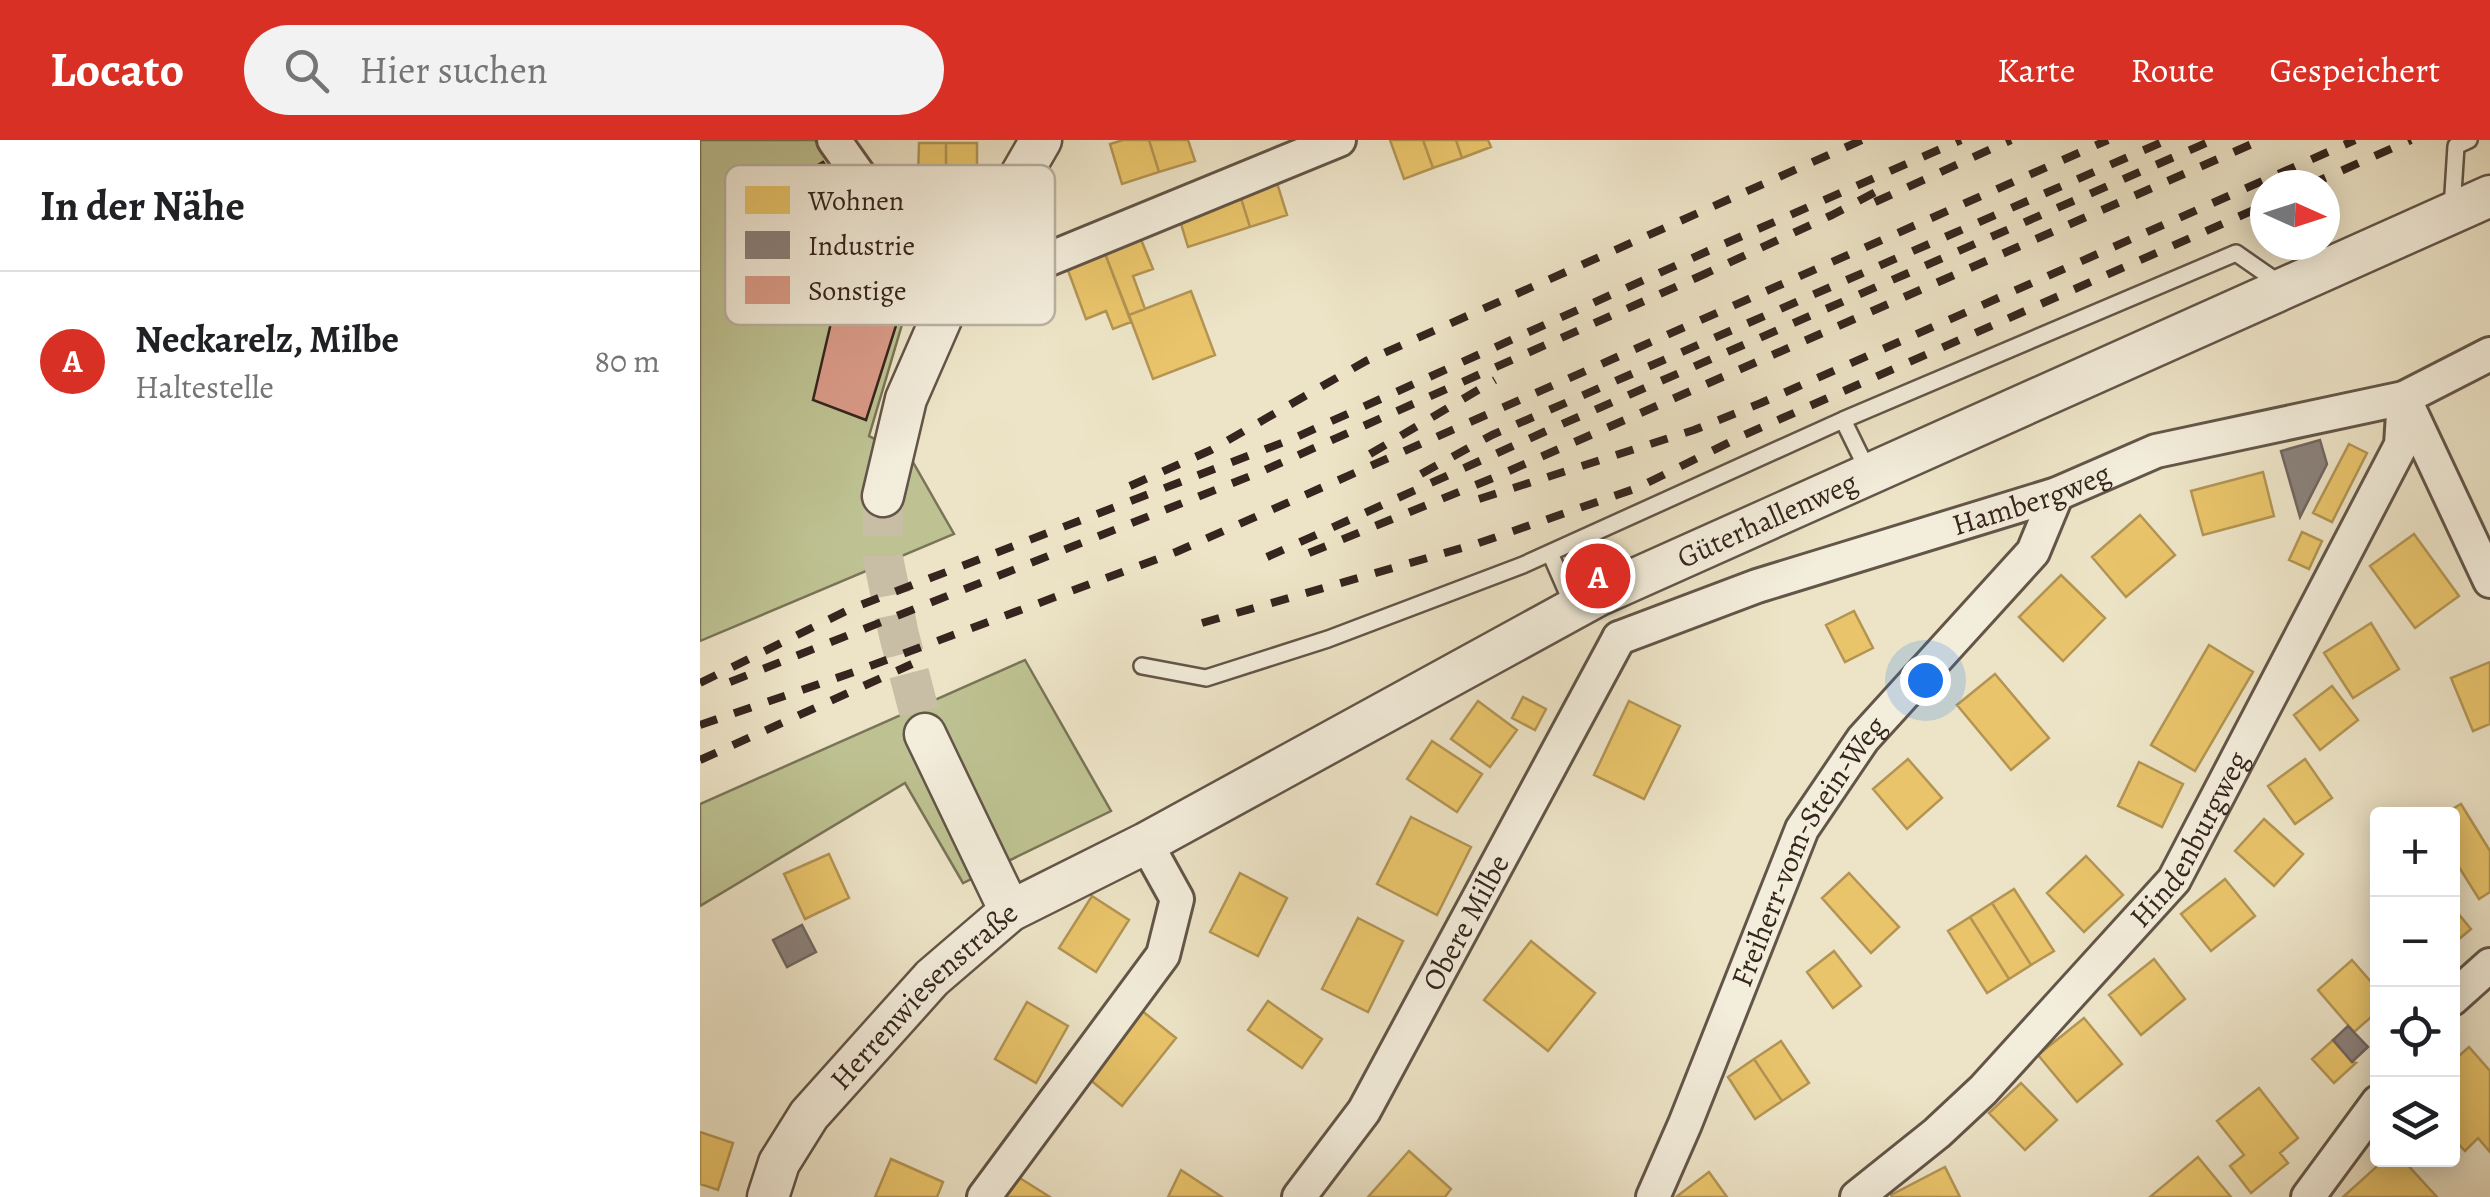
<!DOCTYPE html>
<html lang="de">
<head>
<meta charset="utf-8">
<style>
  :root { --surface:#fff; --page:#f2f2f2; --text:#202124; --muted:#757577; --line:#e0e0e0; --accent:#d93025 }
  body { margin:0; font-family:Alegreya,serif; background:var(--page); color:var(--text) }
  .controls { position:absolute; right:30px; bottom:30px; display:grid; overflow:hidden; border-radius:10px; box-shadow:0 5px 25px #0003 }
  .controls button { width:90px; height:90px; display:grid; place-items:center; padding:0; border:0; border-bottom:2px solid var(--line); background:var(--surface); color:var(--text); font:50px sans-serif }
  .compass { position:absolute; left:1550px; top:30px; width:90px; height:90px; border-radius:50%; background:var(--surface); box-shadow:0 5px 25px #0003; rotate:93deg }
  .you { position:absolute; left:1225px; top:540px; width:35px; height:35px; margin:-25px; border:8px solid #fff; border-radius:50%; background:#1a73e8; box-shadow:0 0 0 15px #1a73e833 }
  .badge { display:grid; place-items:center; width:65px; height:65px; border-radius:50%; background:var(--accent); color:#fff; font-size:32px; font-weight:700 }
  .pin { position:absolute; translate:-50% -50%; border:5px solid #fff; box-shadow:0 2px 10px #0006 }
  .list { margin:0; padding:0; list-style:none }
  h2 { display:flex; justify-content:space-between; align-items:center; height:130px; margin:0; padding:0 40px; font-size:42px }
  h2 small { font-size:32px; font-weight:400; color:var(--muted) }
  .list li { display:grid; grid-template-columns:65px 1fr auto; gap:30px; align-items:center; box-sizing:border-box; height:180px; padding:0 40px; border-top:2px solid var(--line) }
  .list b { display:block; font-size:38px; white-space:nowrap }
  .list p { margin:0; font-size:32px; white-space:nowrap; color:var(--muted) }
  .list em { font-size:32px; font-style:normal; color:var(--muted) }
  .icon { flex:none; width:55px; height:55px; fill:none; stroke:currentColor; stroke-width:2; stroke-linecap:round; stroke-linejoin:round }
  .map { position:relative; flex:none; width:1790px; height:1057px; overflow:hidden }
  header { display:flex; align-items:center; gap:60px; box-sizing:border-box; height:140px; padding:0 50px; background:var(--accent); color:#fff }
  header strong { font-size:48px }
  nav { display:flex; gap:55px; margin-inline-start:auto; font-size:35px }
  .search { width:700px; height:90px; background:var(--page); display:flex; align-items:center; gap:25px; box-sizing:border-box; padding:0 35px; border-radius:55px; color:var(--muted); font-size:38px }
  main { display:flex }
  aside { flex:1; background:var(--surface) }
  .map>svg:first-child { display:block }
  .green { fill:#bec292; stroke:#7a7458; stroke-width:2.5 }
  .homes { fill:#e9c46a; stroke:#b39453; stroke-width:2.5 }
  .industry { fill:#8a817c; stroke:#706560; stroke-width:2.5 }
  .building { fill:#da9b88; stroke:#35251e; stroke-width:2.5 }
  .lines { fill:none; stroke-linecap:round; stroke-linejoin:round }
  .tertiary-tunnel { stroke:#c8bea5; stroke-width:40; stroke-dasharray:40 20; stroke-linecap:butt }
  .service-casing { stroke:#635548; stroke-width:20 }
  .minor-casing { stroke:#635548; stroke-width:38 }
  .tertiary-casing { stroke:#635548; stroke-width:45 }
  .service { stroke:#f3eddb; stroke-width:15 }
  .minor { stroke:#f3eddb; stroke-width:32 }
  .tertiary { stroke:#f3eddb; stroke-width:40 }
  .rail { stroke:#35251e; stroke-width:8; stroke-dasharray:18 18; stroke-linecap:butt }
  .labels { text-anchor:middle; stroke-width:10; stroke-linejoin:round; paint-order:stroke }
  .street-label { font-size:30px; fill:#35251e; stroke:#f3eddb }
  .key { fill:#f3eddb; stroke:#bab1a2; stroke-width:2.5 }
  .key-label { font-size:28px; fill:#35251e }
</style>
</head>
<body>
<header>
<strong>Locato</strong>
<div class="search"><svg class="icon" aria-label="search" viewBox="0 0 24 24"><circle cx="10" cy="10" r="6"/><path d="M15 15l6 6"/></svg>Hier suchen</div>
<nav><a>Karte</a><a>Route</a><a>Gespeichert</a></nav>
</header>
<main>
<aside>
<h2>In der Nähe<small></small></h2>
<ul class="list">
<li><span class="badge">A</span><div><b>Neckarelz, Milbe</b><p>Haltestelle</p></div><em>80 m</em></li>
</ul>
</aside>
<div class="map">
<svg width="1790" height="1057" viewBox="0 0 1790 1057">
  <rect width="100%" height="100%" fill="#ede4c7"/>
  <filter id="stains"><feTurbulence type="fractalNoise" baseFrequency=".002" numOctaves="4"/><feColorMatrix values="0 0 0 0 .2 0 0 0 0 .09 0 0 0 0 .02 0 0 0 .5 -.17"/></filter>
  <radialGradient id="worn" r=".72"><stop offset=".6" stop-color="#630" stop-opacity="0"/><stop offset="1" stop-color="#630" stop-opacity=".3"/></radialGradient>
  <path class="green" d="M0 0H115L214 144 169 296 210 317 254 394 0 501Z
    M325 520 411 671 263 743 205 643 0 766V664Z"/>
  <path class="homes" d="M423 0H449L459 32 422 44 410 4Z
    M449 0H488L495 21 459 32Z
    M690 0H723L733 28 704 39Z
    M723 0H756L762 18 733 28Z
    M756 0H788L791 7 762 18Z
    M219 3H246V37H218Z
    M246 3H277V37H246Z
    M577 43 587 75 550 87 540 55Z
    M540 55 550 87 488 107 478 74Z
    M440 97 453 129 433 136 445 169 429 175 404 111Z
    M404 111 431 182 413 189 406 171 386 179 366 125Z
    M491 151 515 215 453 239 429 175Z
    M1649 304 1667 313 1632 382 1613 373Z
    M1563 332 1574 376 1503 395 1491 351Z
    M1440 375 1475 415 1426 457 1392 417Z
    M1602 392 1622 401 1609 429 1589 420Z
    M1714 394 1759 456 1715 488 1670 426Z
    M1361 435 1405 478 1363 521 1319 477Z
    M1154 471 1173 508 1145 522 1126 485Z
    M1671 483 1699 529 1653 558 1624 513Z
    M1509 505 1553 532 1495 631 1451 605Z
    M1790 522V584L1773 591 1751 538Z
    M1295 534 1349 598 1311 630 1257 565Z
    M1632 546 1658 580 1620 610 1594 575Z
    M823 557 846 569 835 590 812 578Z
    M778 561 817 590 790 627 751 599Z
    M929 561 980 586 944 659 894 635Z
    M732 601 782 634 757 672 707 639Z
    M1208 619 1242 658 1207 689 1173 649Z
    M1605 619 1632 658 1595 684 1568 646Z
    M1439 622 1483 644 1462 687 1418 666Z
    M1761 664 1790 711V752L1779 759 1752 716V674H1744Z
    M711 677 771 707 737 775 677 744Z
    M1564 679 1603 714 1574 746 1535 711Z
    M129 714 149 758 105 779 84 734Z
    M1386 716 1423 755 1384 792 1347 753Z
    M540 733 587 758 558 816 510 792Z
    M1149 733 1199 787 1171 813 1122 758Z
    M1525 739 1555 776 1511 811 1481 774Z
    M1314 749 1354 811 1331 825 1292 763Z
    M392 756 429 780 396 832 359 808Z
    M1292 763 1331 825 1309 839 1270 777Z
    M1752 766 1771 789 1752 805Z
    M1270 777 1309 839 1287 853 1248 791Z
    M658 778 703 801 668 872 622 849Z
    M831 801 895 853 848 911 784 860Z
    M1134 811 1161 846 1133 868 1107 832Z
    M1454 819 1485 859 1441 895 1409 855Z
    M1652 820 1678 850V871L1654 892 1618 850Z
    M568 861 622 899 602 928 548 890Z
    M327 862 368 886 336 943 295 919Z
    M441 870 476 898 422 966 388 938Z
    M1384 878 1422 924 1377 962 1338 915Z
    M1633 900 1652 922 1656 923 1634 943 1612 919Z
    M1081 901 1109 943 1082 961 1054 919Z
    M1769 907 1790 931V1012L1778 998 1765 1011 1752 997V922Z
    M1054 919 1082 961 1055 979 1028 937Z
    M1321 943 1357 980 1325 1010 1289 973Z
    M1559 948 1598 998 1580 1013 1588 1023 1551 1053 1530 1026 1544 1015 1517 981Z
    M0 992 33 1003 18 1050 0 1044Z
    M709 1011 751 1049 745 1057H668Z
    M1498 1017 1531 1057H1450Z
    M191 1019 243 1042 237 1057H175Z
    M1684 1020H1703L1737 1057H1643Z
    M1245 1027 1260 1057H1192L1191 1055Z
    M481 1030 522 1057H468Z
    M1009 1032 1027 1057H976Z
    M315 1035 350 1057H302Z"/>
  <path class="industry" d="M1620 300 1627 324 1600 377 1581 311Z
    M102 785 116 812 87 827 73 800Z
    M1648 886 1668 907 1652 922 1633 900Z"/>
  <path class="building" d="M123 22 208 148 166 280 113 260 137 157 76 50Z"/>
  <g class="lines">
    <path class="tertiary-tunnel" d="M183 356V418L199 495 225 594"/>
    <g class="service-casing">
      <path id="service" d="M1752 69 1756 6 1769 0
        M1143 280 1169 333
        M850 413 874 468
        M442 526 506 538 628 499 823 425 1143 280 1536 113 1582 145"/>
    </g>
    <g class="minor-casing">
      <g id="minor">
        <path d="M134 0 216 116 252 154"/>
        <path d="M274 117 315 133 639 0"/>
        <path d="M1705 260 1790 441"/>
        <path id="s1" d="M919 498 1057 446 1357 354 1456 311 1704 258 1790 214"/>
        <path d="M1752 859 1790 825"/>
        <path d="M284 1057 463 815 477 759 446 703"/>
        <path id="s2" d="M599 1057 664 971 919 498"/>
        <path id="s3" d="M953 1057 985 984 1102 689 1163 599 1333 412 1357 354"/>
        <path id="s4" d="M1157 1057 1237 993 1283 950 1474 740 1701 305 1704 258"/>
        <path d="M1608 1057 1678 962"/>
      </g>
    </g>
    <g class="tertiary-casing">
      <g id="tertiary">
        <path d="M183 356 206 259 252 154 341 0"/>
        <path d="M225 594 310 771"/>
        <path id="s5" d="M68 1057 79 1023 109 975 232 838 310 771 446 703 897 456 1790 56"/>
      </g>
    </g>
    <use href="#service" class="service"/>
    <use href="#minor" class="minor"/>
    <use href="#tertiary" class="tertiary"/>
    <path class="rail" d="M1609 45 1711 0
      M1175 62 1311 0
      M996 138 1132 75 1185 47
      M670 314 795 240
      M721 334 792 295 1467 0
      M430 346 511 310 666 221 1162 0
      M779 359 994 290 1061 263 1655 0
      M609 413 793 338 1561 0
      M567 417 844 292 1513 0
      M502 483 776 404 937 348 1044 295 1565 65
      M30 542 558 333 1007 133
      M0 543 150 469 592 299 1008 111 1261 0
      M0 585 154 532 476 412 1408 0
      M0 620 212 524"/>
  </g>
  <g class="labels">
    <g class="street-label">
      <text dy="10" stroke="none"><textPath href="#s1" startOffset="435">Hambergweg</textPath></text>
      <text dy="10" stroke="none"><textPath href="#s5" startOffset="1232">Güterhallenweg</textPath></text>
      <text dy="10" stroke="none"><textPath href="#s4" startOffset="492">Hindenburgweg</textPath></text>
      <text dy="10" stroke="none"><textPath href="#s3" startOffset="380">Freiherr-vom-Stein-Weg</textPath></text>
      <text dy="10" stroke="none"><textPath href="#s2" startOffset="322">Obere Milbe</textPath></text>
      <text dy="10" stroke="none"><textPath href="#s5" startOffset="258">Herrenwiesenstraße</textPath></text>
    </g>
  </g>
  <rect x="25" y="25" width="330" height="160" rx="15" class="key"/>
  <rect x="45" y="46" width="45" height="28" fill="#e9c46a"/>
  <rect x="45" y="91" width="45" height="28" fill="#8a817c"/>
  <rect x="45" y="136" width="45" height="28" fill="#da9b88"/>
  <g class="key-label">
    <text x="108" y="70">Wohnen</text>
    <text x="108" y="115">Industrie</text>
    <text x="108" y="160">Sonstige</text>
  </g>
  <rect width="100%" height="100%" filter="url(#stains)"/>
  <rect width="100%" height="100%" fill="url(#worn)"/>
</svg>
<div class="controls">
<button>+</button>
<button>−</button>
<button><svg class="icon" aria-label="locate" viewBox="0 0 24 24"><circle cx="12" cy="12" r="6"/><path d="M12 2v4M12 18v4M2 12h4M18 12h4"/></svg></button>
<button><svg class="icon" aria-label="layers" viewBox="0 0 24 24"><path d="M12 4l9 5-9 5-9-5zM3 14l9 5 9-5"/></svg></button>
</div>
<svg class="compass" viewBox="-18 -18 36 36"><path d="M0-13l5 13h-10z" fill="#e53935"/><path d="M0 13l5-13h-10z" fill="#757577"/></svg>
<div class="you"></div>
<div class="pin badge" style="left:898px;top:436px">A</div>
</div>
</main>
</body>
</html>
